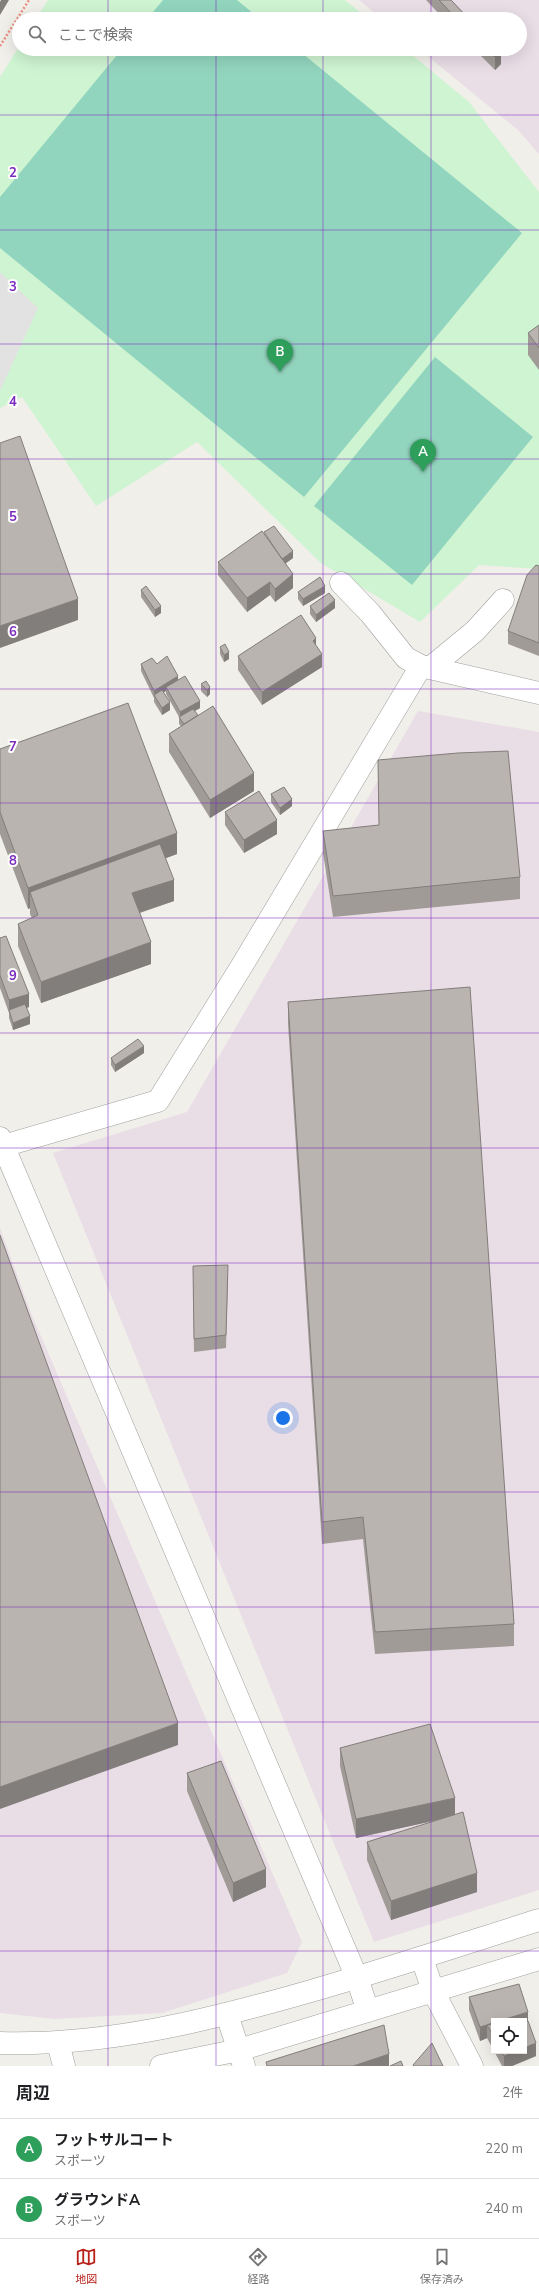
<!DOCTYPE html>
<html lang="ja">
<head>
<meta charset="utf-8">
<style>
  :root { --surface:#fff; --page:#f6f6f6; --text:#202124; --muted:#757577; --line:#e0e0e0; --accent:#b9201a }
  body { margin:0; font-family:"Nunito Sans","Noto Sans JP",sans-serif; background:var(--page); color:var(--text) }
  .controls { position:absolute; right:12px; bottom:12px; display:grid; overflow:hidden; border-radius:0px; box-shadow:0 4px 16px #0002 }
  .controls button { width:36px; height:36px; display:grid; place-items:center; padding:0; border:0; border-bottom:1px solid var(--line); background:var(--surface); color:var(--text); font:20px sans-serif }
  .you { position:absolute; left:283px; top:1418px; width:14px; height:14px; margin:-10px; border:3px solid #fff; border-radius:50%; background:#1a73e8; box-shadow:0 0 0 6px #1a73e833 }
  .badge { display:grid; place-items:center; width:26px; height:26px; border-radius:50%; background:var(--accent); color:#fff; font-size:13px; font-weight:700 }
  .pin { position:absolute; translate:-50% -33px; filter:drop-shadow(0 1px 2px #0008) }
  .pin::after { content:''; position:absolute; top:21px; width:14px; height:12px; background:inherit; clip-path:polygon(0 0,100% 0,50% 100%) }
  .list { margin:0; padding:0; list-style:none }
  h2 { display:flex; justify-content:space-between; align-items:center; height:52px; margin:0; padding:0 16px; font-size:17px }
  h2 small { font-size:13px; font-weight:400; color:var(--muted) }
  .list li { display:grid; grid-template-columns:26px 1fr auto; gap:12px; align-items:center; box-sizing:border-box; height:60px; padding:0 16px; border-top:1px solid var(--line) }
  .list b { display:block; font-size:15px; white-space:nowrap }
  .list p { margin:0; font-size:13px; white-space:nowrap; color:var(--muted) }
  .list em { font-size:13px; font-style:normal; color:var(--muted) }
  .icon { flex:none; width:22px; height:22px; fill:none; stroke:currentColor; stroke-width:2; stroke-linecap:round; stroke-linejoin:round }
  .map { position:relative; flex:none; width:539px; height:2066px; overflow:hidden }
  .search { position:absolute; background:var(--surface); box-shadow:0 4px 16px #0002; left:12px; right:12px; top:12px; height:44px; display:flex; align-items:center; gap:10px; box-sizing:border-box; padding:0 14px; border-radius:22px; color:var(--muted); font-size:15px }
  .sheet { height:172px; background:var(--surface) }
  nav { display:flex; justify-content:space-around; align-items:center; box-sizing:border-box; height:56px; border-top:1px solid var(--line); background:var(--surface); font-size:11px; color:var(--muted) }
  nav a { display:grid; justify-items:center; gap:2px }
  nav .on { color:var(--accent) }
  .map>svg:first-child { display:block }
  .industrial { fill:#e9dde6 }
  .park { fill:#cef4d2 }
  .pitch { fill:#92d5be }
  .parking { fill:#e2e2e2 }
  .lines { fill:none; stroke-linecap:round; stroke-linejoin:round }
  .minor-casing { stroke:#9f9f9f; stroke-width:23 }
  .tertiary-casing { stroke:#9f9f9f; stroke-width:23 }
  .path { stroke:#e99082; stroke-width:2.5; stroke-dasharray:2 2; stroke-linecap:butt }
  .minor { stroke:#fff; stroke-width:22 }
  .tertiary { stroke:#fff; stroke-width:22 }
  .wall { fill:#a09b97 }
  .shaded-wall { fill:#827e7b }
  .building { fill:#bab4b0; stroke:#827e7b }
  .grid { fill:none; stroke:#7b2cbf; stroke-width:1; stroke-opacity:0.55 }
  .grid-label { font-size:13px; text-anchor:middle; font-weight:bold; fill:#7b2cbf; stroke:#fff; stroke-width:4; stroke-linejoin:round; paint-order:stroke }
</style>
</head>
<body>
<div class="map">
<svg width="539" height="2066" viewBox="0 0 539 2066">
  <rect width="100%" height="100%" fill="#f1efea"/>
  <path class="industrial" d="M359 0H539V154L518 130 419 49H520V19H382Z
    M418 711 539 732V1890L374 1942 53 1153 187 1112Z
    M0 1228 31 1313 302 1942 287 1973 162 2013 55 2019 0 2013Z"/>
  <path class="park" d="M48 0H345L368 19H36Z
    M19 47V49H405L469 102 539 192V569L479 565 420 622 321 563 197 442 96 506 22 397 0 408V77Z"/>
  <path class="pitch" d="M163 0H237L260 19H147Z
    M122 49H297L522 233 304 497 0 248V197Z
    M435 357 533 437 412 585 314 506Z"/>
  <path class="parking" d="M0 272 38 308 0 391Z"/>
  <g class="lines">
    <g class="minor-casing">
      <path id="minor" d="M341 583 370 613 406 658 421 666
        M430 668 475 631 503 600
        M3 1146 158 1101 243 964 421 666 539 693
        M227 2015 244 2066
        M58 2043 64 2066"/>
    </g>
    <g class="tertiary-casing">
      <path id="tertiary" d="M0 1138 357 1978 368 2011
        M422 1958 433 1991 472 2066
        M0 2043C107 2046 210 2020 311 1991 388 1969 463 1944 539 1920
        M161 2066 239 2050 539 1959"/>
    </g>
    <path class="path" d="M0 46 29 0"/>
    <use href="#minor" class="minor"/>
    <use href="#tertiary" class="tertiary"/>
  </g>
  <path class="wall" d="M426 0H451L469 19H444Z
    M474 49H499L501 64 495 70Z
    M539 325V370L528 355V333Z
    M293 558 286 563 293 588 275 602 270 595 247 612 218 575V562Z
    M539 566V656L508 644V631Z
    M141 590 161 613 155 617 141 597Z
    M298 592 325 593 303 606 298 599Z
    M310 606 335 608 316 622 310 614Z
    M316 646 322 667 262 705 238 670V656Z
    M220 647 229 659 224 662 220 654Z
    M141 664H157L178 680 200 708 195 711 254 791 210 818 169 752V734L181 726 179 724V717L166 694V691L163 693 170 710 162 715 154 702V698L141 671Z
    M206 681 210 694 207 697 201 691V684Z
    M0 749 177 854 166 858 174 901 140 913 151 964 41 1003 18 946V924L32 918 30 914V908L28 909 0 834Z
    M378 760 520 877V899L333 917 323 853V831L379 825Z
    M271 794 292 806 280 815 271 802Z
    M225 812 277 834 244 853 225 825Z
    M0 938 29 1007 27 1008 30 1024 13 1030 9 1018V1013L0 988Z
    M288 1002 514 1624V1646L375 1654 363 1539 322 1544 288 1024Z
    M144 1053 115 1072 111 1065V1058Z
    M193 1266 228 1278 226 1348 194 1352Z
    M340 1748 455 1815 477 1892 391 1920 367 1860V1842L442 1819 356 1838 340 1766Z
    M187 1773 266 1887 233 1902 187 1791Z
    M469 1997 528 2021 536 2056 512 2066H502L494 2051H524L494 2021V2051L487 2038 480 2041 469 2010Z"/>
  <path class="shaded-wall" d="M1 0H9L0 15V2Z
    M501 51V64L495 70V57Z
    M293 551V558L282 566V559Z
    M293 574V588L275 602V589Z
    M270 582V595L247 612V598Z
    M325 586V593L303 606V599Z
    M78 599V620L0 648V626Z
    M335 600V608L316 622V615Z
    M161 606V613L155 617V610Z
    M316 638V651L313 641Z
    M229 652V659L224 662V655Z
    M322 654V667L262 705V692Z
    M178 676V684L166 687V691L155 697 154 695V698V691Z
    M210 687V694L207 697V690Z
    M200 701V708L180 719V712Z
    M170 702V710L162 715V708Z
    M254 773V791L210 818V800Z
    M292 799V806L280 815V808Z
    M277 820V834L244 853V840Z
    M177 833V854L35 906 30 892V908L28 909V888Z
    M174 880V901L132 915V893Z
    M151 942V964L41 1003V982Z
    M29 994V1007L9 1013V1000Z
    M30 1016V1024L13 1030V1023Z
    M144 1046V1053L115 1072V1065Z
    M178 1723V1745L0 1809V1787Z
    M455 1798V1816L356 1838V1819Z
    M266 1869V1887L233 1902V1883Z
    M477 1873V1892L391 1920V1901Z
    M528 2012V2025L524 2021H499Z
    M487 2025V2038L480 2041V2027Z
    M536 2043V2056L512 2066H504V2056L516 2051H524V2048Z
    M389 2054V2066H353Z"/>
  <path class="building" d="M439 0H451L469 19H457Z
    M487 49H499L501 51 495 57Z
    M539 325V348L528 333Z
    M20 436 78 599 0 626V443Z
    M274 526 293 551 282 559 264 532Z
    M262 531 293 574 275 589 270 582 247 598 218 562Z
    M536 565 539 566V643L508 631 527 575Z
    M320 577 325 586 303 599 298 592Z
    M146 586 161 606 155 610 141 590Z
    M329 593 335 600 316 615 310 606Z
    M301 615 316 638 313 641 322 654 262 692 238 656Z
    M225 644 229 652 224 655 220 647Z
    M167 656 178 676 154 691 141 664 152 658 157 664Z
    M185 676 200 701 180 712 166 687Z
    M206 681 210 687 207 690 201 684Z
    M162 690 170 702 162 708 154 695Z
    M128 703 177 833 28 888 0 812V749Z
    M213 706 254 773 210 800 169 734Z
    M193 709 198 715 184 724 179 717Z
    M508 751 520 877 333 896 323 831 379 825 378 760 458 753Z
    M284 787 292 799 280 808 271 794Z
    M259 791 277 820 244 840 225 812Z
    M160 844 174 880 132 893 151 942 41 982 18 924 38 915 30 892Z
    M6 936 29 994 9 1000 0 975V938Z
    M470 987 514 1624 375 1632 363 1517 322 1522 288 1002Z
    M25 1004 30 1016 13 1023 9 1010Z
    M138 1039 144 1046 115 1065 111 1058Z
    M0 1235 178 1723 0 1787Z
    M228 1265 226 1335 194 1339 193 1266Z
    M430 1724 455 1798 356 1819 340 1748Z
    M221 1761 266 1869 233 1883 187 1773Z
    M463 1812 477 1873 391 1901 367 1842Z
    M519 1984 528 2012 499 2021H494V2022L487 2025 494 2024V2037L487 2025 480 2027 469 1997Z
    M524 2021H528L536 2043 524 2048Z
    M384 2025 389 2054 353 2066H267L266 2062Z
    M432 2043 443 2066H414L413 2065Z
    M501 2051H516L504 2056Z
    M401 2061 403 2066H390Z"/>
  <path class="grid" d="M108 0V19M216 0V19M323 0V19M431 0V19M108 49V2066M216 49V2066M323 49V2066M431 49V2066M0 115H539M0 230H539M0 344H539M0 459H539M0 574H539M0 689H539M0 803H539M0 918H539M0 1033H539M0 1148H539M0 1263H539M0 1377H539M0 1492H539M0 1607H539M0 1722H539M0 1836H539M0 1951H539"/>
  <g class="grid-label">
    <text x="13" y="177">2</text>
    <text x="13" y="291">3</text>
    <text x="13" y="406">4</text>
    <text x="13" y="521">5</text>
    <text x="13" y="636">6</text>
    <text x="13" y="751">7</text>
    <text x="13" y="865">8</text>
    <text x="13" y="980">9</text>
  </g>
</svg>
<div class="controls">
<button><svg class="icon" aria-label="locate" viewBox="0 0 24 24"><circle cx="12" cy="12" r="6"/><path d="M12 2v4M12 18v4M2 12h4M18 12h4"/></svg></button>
</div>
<div class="you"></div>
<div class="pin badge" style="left:423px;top:472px;background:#2e9e5b">A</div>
<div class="pin badge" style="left:280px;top:372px;background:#2e9e5b">B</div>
<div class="search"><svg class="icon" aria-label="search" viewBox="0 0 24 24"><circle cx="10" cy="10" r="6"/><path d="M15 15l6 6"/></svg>ここで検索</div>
</div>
<section class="sheet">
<h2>周辺<small>2件</small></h2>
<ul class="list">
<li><span class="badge" style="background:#2e9e5b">A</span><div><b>フットサルコート</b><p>スポーツ</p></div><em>220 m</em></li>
<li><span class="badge" style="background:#2e9e5b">B</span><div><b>グラウンドA</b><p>スポーツ</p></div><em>240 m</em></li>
</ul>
</section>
<nav>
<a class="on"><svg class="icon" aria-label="map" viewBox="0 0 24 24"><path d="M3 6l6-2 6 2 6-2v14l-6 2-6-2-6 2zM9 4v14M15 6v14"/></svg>地図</a>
<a><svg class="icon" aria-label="directions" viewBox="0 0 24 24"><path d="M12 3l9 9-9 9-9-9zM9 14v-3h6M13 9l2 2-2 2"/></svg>経路</a>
<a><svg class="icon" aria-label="saved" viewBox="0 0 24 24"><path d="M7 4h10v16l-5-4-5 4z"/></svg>保存済み</a>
</nav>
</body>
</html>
